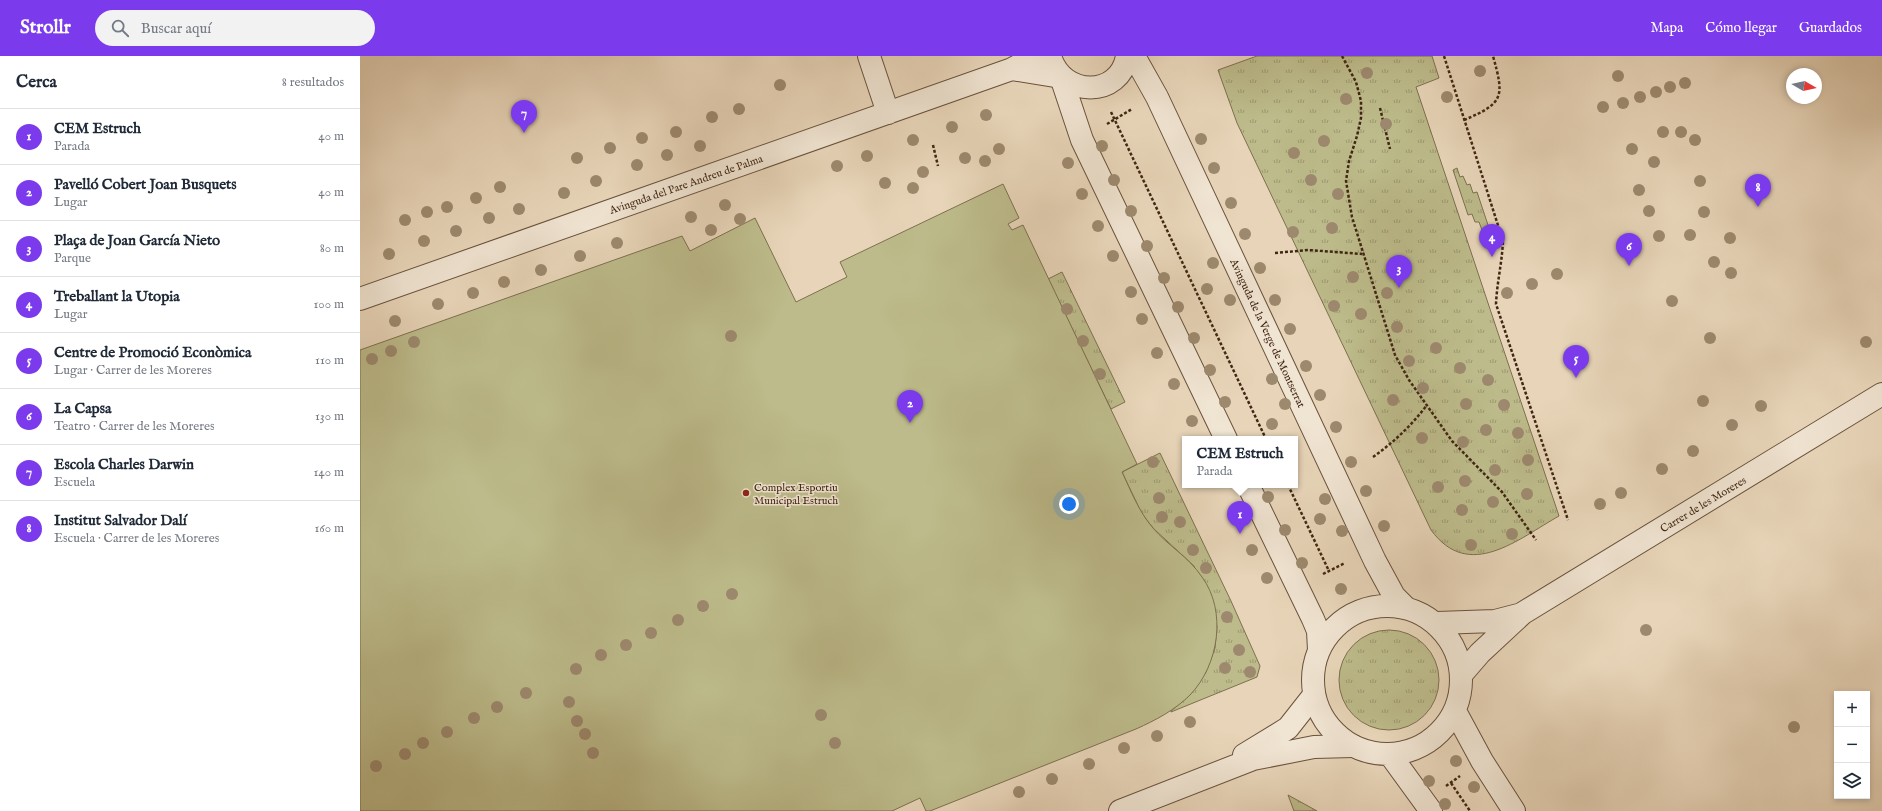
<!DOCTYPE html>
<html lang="es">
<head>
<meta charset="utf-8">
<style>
  :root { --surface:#fff; --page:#f2f2f3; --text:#1f2937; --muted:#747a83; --line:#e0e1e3; --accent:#7c3aed }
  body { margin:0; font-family:"IM FELL English",serif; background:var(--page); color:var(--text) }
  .controls { position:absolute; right:12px; bottom:12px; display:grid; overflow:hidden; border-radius:0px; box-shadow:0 2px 6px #0003 }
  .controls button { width:36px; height:36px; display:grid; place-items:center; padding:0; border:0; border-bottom:1px solid var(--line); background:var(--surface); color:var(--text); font:20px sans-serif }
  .compass { position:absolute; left:1426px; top:12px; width:36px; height:36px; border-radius:50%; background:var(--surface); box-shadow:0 2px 6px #0003; rotate:99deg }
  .you { position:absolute; left:709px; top:448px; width:14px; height:14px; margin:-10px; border:3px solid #fff; border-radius:50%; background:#1a73e8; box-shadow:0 0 0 6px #1a73e833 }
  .badge { display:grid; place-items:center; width:26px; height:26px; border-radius:50%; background:var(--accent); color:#fff; font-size:13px; font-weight:700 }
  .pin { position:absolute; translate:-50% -33px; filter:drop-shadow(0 1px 2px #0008) }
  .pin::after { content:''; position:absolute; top:21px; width:14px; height:12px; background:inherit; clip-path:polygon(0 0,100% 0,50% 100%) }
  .popup { position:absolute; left:822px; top:380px; width:116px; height:52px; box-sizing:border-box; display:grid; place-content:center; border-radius:0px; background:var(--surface); filter:drop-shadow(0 1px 3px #0005); font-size:13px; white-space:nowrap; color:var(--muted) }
  .popup b { font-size:15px; color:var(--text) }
  .popup::after { content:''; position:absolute; left:50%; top:100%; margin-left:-8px; border:8px solid transparent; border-top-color:var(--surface) }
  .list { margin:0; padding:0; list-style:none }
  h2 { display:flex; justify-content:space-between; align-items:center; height:52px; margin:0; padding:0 16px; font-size:17px }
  h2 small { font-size:13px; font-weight:400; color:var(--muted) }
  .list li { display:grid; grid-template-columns:26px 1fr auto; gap:12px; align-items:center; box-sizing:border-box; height:56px; padding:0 16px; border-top:1px solid var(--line) }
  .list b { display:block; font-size:15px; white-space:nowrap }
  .list p { margin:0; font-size:13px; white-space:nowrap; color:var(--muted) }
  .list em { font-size:13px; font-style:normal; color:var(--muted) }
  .icon { flex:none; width:22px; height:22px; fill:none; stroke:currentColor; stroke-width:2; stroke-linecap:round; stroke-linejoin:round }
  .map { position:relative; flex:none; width:1522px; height:755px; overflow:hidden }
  header { display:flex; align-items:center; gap:24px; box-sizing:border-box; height:56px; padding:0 20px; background:var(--accent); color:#fff }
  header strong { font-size:19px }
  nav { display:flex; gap:22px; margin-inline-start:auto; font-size:14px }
  .search { width:280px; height:36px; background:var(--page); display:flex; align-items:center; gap:10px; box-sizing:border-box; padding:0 14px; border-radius:22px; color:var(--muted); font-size:15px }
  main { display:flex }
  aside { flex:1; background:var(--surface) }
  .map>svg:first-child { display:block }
  .grass { fill:url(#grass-tufts); stroke:#7e704f }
  .pitch { fill:#bdbb8b; stroke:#7e704f }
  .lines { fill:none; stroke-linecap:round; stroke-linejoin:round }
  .minor-casing { stroke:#6a523c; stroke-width:24 }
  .tertiary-casing { stroke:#6a523c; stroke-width:24 }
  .path { stroke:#402613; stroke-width:2.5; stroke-dasharray:3 2; stroke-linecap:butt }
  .minor { stroke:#f0e4d2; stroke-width:22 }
  .tertiary { stroke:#f0e4d2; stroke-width:22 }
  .tree { fill:#9d896e }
  .poi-dot { fill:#8f2418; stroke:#f0e4d2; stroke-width:1.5 }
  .labels { text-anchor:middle; stroke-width:3; stroke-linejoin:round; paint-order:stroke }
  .street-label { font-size:11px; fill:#402613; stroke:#f0e4d2 }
  .poi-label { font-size:11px; fill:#402613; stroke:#f0e4d2; text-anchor:start }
</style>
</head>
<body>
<header>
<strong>Strollr</strong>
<div class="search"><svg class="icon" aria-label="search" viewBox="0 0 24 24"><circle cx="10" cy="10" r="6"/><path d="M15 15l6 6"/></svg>Buscar aquí</div>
<nav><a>Mapa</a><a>Cómo llegar</a><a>Guardados</a></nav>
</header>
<main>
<aside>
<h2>Cerca<small>8 resultados</small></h2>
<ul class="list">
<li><span class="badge">1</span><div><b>CEM Estruch</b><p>Parada</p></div><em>40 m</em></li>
<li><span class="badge">2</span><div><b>Pavelló Cobert Joan Busquets</b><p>Lugar</p></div><em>40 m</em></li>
<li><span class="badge">3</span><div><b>Plaça de Joan García Nieto</b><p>Parque</p></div><em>80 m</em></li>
<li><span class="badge">4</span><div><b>Treballant la Utopia</b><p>Lugar</p></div><em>100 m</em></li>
<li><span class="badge">5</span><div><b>Centre de Promoció Econòmica</b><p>Lugar · Carrer de les Moreres</p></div><em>110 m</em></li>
<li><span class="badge">6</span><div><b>La Capsa</b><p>Teatro · Carrer de les Moreres</p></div><em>130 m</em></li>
<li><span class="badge">7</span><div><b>Escola Charles Darwin</b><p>Escuela</p></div><em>140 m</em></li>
<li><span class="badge">8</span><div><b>Institut Salvador Dalí</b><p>Escuela · Carrer de les Moreres</p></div><em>160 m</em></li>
</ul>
</aside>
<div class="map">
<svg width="1522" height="755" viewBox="0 0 1522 755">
  <defs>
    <pattern id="grass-tufts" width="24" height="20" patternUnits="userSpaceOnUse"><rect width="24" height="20" fill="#bdbb8b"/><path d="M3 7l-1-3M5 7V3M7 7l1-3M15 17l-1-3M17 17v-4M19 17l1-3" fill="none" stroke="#9b9870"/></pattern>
  </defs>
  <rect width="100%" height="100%" fill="#e8d5b9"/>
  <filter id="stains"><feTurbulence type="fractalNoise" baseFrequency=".005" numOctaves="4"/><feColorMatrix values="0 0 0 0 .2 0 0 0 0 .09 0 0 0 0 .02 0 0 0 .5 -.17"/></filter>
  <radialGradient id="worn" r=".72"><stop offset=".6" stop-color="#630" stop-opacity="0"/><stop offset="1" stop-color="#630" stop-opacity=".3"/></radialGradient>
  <path class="grass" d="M897 0H1072L1079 22 1056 31 1199 460C1158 483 1109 526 1071 474L877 67 858 14Z
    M1097 112 1100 121 1103 120 1107 129 1110 128 1113 137 1117 136 1132 181 1128 183 1125 173 1122 174 1119 166H1115L1112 158 1108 159 1093 114Z
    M702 216 765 346 751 353 688 223Z
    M800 397 871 545 900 610 897 621 811 656V655L830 639 846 616 855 592 857 570 834 510 793 472 782 458 762 416Z
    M979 624a50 50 0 1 1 100 0a50 50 0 1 1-100 0Z
    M928 739 957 755H934Z"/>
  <path class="pitch" d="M643 128 659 162 648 168 652 174 663 169 777 408 762 416C771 435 779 456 793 472 808 490 828 500 842 521 867 555 859 609 830 639 815 654 796 664 776 673L570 755H566L560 742 532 755H0V294L322 180 330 195 395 162 436 246 487 221 480 206Z"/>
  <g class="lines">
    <g class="minor-casing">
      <path id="minor" d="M509 0 528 57
        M676 0 652 13 701 21
        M0 243 652 13
        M1077 567 1135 565 1162 558
        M1101 619 1120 597 1163 557 1522 338
        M884 699 928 672 954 639
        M760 755 893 703 954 691 993 690"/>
    </g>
    <g class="tertiary-casing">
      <path id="tertiary" d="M690 0C702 42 760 42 767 0
        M774 0 797 41 1015 505 1034 540 1045 551
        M701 21 722 84 866 383
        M888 429 953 563 958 575 959 594
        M953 624a74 74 0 1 1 148 0a74 74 0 1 1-148 0Z
        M1095 655 1122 705 1154 755
        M1031 700 1071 755"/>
    </g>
    <path class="path" d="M982 0 996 26 1001 45V62L997 80 989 105 986 125 992 161 1035 299 1049 324 1092 385 1142 436 1176 484
      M1084 0 1143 185C1142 207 1137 226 1136 248L1208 464
      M1020 52 1030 93
      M751 56 906 383
      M1104 64C1145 47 1144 40 1133 0
      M747 68 772 53
      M573 89 578 110
      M915 197 948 194 1002 198
      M1013 401C1034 386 1051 370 1067 349
      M928 429 969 515
      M963 518 985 507
      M1091 727 1110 755
      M1086 730 1100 720"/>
    <use href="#minor" class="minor"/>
    <use href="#tertiary" class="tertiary"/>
  </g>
  <g class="tree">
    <circle cx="1120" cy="15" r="6"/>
    <circle cx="1007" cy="17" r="6"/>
    <circle cx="1258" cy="20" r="6"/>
    <circle cx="1325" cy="27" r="6"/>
    <circle cx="420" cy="29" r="6"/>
    <circle cx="1310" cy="31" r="6"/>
    <circle cx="1296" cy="36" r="6"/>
    <circle cx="1087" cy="41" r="6"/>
    <circle cx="1280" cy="41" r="6"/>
    <circle cx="986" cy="43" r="6"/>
    <circle cx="1263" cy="47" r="6"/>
    <circle cx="1243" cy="51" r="6"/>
    <circle cx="379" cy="53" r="6"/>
    <circle cx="626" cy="59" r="6"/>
    <circle cx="352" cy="61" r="6"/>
    <circle cx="1026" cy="68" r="6"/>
    <circle cx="592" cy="71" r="6"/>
    <circle cx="316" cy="76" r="6"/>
    <circle cx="1303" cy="76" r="6"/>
    <circle cx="1321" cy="76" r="6"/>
    <circle cx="282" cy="82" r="6"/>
    <circle cx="841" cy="83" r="6"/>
    <circle cx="553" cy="84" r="6"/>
    <circle cx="1335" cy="84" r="6"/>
    <circle cx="964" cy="85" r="6"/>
    <circle cx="340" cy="90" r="6"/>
    <circle cx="742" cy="90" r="6"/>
    <circle cx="250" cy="92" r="6"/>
    <circle cx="639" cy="93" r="6"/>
    <circle cx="1272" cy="93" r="6"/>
    <circle cx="934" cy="97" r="6"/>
    <circle cx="307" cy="99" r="6"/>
    <circle cx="507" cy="100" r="6"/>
    <circle cx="217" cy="102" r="6"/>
    <circle cx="605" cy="102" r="6"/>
    <circle cx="625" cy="105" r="6"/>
    <circle cx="1294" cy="106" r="6"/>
    <circle cx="708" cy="107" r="6"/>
    <circle cx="277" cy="109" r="6"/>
    <circle cx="477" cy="110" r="6"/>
    <circle cx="854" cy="112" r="6"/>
    <circle cx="563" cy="116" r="6"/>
    <circle cx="754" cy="124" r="6"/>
    <circle cx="951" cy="124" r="6"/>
    <circle cx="236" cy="125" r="6"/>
    <circle cx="1340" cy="125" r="6"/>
    <circle cx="525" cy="127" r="6"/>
    <circle cx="140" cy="131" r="6"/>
    <circle cx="553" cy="132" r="6"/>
    <circle cx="1279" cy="134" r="6"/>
    <circle cx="204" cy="137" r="6"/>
    <circle cx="722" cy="138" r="6"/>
    <circle cx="978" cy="138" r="6"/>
    <circle cx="116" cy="142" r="6"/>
    <circle cx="871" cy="147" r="6"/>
    <circle cx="365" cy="149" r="6"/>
    <circle cx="87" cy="151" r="6"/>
    <circle cx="159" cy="153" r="6"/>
    <circle cx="771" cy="155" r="6"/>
    <circle cx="1289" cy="155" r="6"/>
    <circle cx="67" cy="156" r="6"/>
    <circle cx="1344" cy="156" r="6"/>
    <circle cx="331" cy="161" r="6"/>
    <circle cx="129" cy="162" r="6"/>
    <circle cx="380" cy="163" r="6"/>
    <circle cx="45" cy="164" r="6"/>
    <circle cx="738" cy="170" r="6"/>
    <circle cx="972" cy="172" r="6"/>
    <circle cx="351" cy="174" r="6"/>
    <circle cx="96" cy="175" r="6"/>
    <circle cx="933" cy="176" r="6"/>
    <circle cx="885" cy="178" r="6"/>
    <circle cx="1330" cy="179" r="6"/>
    <circle cx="1299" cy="180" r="6"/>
    <circle cx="1370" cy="182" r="6"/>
    <circle cx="64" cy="185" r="6"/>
    <circle cx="257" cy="187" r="6"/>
    <circle cx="787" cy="190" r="6"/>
    <circle cx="29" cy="198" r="6"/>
    <circle cx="220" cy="200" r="6"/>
    <circle cx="753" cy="200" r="6"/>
    <circle cx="1354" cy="206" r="6"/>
    <circle cx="853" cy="207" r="6"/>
    <circle cx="900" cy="212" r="6"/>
    <circle cx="181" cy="214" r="6"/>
    <circle cx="1371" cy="217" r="6"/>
    <circle cx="1197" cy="218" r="6"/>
    <circle cx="993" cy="221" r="6"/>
    <circle cx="804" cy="222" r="6"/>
    <circle cx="144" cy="226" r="6"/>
    <circle cx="1172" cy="228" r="6"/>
    <circle cx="847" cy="233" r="6"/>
    <circle cx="771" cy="236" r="6"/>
    <circle cx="113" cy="237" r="6"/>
    <circle cx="1027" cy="237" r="6"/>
    <circle cx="1147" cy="237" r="6"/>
    <circle cx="870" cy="244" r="6"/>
    <circle cx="915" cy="244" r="6"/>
    <circle cx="1312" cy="245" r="6"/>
    <circle cx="78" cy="248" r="6"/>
    <circle cx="974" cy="250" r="6"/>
    <circle cx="818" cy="251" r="6"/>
    <circle cx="707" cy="253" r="6"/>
    <circle cx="1001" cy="258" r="6"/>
    <circle cx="782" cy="263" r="6"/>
    <circle cx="35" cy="265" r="6"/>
    <circle cx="1037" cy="271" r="6"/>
    <circle cx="930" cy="273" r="6"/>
    <circle cx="371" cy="280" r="6"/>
    <circle cx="834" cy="282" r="6"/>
    <circle cx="1350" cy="282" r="6"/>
    <circle cx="723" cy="285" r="6"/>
    <circle cx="54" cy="286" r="6"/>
    <circle cx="1506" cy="286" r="6"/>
    <circle cx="1076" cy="292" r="6"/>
    <circle cx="31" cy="295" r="6"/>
    <circle cx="797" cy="297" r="6"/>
    <circle cx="12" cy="303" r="6"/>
    <circle cx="1049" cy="305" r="6"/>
    <circle cx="946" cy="310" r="6"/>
    <circle cx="1100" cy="312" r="6"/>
    <circle cx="850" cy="314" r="6"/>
    <circle cx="740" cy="318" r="6"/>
    <circle cx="912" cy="323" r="6"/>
    <circle cx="1128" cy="324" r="6"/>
    <circle cx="814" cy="328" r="6"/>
    <circle cx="1063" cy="332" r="6"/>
    <circle cx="960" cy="339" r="6"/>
    <circle cx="1033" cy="344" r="6"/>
    <circle cx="1343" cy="345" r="6"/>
    <circle cx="865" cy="346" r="6"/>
    <circle cx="925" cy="348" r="6"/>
    <circle cx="1106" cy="348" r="6"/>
    <circle cx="1144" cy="349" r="6"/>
    <circle cx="1401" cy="350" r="6"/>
    <circle cx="832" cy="365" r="6"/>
    <circle cx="912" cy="368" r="6"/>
    <circle cx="1372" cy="369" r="6"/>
    <circle cx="976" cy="371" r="6"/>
    <circle cx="1126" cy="374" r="6"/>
    <circle cx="1158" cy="377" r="6"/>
    <circle cx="1062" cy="382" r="6"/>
    <circle cx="1103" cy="386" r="6"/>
    <circle cx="1333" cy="395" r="6"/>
    <circle cx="1168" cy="404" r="6"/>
    <circle cx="793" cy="406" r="6"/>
    <circle cx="991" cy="406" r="6"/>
    <circle cx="1302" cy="413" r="6"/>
    <circle cx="1135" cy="414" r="6"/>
    <circle cx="1105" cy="425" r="6"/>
    <circle cx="1078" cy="431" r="6"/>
    <circle cx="1006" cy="435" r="6"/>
    <circle cx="1261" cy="437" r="6"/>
    <circle cx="1167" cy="438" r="6"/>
    <circle cx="908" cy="441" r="6"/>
    <circle cx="799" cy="442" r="6"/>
    <circle cx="965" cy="443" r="6"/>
    <circle cx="1133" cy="446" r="6"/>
    <circle cx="1240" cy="448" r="6"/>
    <circle cx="1102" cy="454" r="6"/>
    <circle cx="802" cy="461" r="6"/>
    <circle cx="877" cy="461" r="6"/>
    <circle cx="960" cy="463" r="6"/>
    <circle cx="820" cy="466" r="6"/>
    <circle cx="1024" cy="470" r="6"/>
    <circle cx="925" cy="474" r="6"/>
    <circle cx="982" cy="475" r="6"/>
    <circle cx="1152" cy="478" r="6"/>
    <circle cx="1111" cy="489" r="6"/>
    <circle cx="833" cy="494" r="6"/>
    <circle cx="892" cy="494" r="6"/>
    <circle cx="942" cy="507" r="6"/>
    <circle cx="846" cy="512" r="6"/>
    <circle cx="907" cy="522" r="6"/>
    <circle cx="981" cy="533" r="6"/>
    <circle cx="372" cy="538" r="6"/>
    <circle cx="343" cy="550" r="6"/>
    <circle cx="867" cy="561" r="6"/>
    <circle cx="318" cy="564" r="6"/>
    <circle cx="1286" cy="574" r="6"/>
    <circle cx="291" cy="577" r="6"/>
    <circle cx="266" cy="589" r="6"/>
    <circle cx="879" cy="594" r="6"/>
    <circle cx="241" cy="599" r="6"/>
    <circle cx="865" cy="612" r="6"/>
    <circle cx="216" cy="613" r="6"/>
    <circle cx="890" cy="616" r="6"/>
    <circle cx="166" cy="637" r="6"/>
    <circle cx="209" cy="646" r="6"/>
    <circle cx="137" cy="651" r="6"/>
    <circle cx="461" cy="659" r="6"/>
    <circle cx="114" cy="662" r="6"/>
    <circle cx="217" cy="665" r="6"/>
    <circle cx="830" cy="666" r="6"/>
    <circle cx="1434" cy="671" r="6"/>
    <circle cx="87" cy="676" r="6"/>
    <circle cx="225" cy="678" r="6"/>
    <circle cx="797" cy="680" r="6"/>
    <circle cx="63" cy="687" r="6"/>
    <circle cx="475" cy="687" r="6"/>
    <circle cx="764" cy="692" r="6"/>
    <circle cx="233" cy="697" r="6"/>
    <circle cx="45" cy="698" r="6"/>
    <circle cx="1096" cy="705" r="6"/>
    <circle cx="729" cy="708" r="6"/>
    <circle cx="16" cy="710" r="6"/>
    <circle cx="692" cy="723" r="6"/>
    <circle cx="1069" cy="725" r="6"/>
    <circle cx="1114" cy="731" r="6"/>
    <circle cx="659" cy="736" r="6"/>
    <circle cx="1085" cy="748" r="6"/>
  </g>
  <circle class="poi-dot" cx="386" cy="437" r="4"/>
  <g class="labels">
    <g class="street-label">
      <text transform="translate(326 128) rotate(-19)" y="4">Avinguda del Pare Andreu de Palma</text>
      <text transform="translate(908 277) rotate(65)" y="4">Avinguda de la Verge de Montserrat</text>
      <text transform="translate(1343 448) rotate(-31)" y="4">Carrer de les Moreres</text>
    </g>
    <g class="poi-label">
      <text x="394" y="435">Complex Esportiu<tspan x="394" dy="13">Municipal Estruch</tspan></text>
    </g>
  </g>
  <rect width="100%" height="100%" filter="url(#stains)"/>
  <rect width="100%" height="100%" fill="url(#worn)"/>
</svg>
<div class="controls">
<button>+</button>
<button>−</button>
<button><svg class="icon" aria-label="layers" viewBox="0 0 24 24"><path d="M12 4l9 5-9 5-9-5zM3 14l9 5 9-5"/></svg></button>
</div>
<svg class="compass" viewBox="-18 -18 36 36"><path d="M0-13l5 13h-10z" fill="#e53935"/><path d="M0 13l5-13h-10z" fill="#747a83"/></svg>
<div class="you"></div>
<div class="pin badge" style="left:880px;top:478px">1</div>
<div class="popup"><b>CEM Estruch</b>Parada</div>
<div class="pin badge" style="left:550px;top:367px">2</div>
<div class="pin badge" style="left:1039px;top:232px">3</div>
<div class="pin badge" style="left:1132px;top:201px">4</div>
<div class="pin badge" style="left:1216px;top:322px">5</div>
<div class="pin badge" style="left:1269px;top:210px">6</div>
<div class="pin badge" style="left:164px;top:77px">7</div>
<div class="pin badge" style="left:1398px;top:151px">8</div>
</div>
</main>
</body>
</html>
